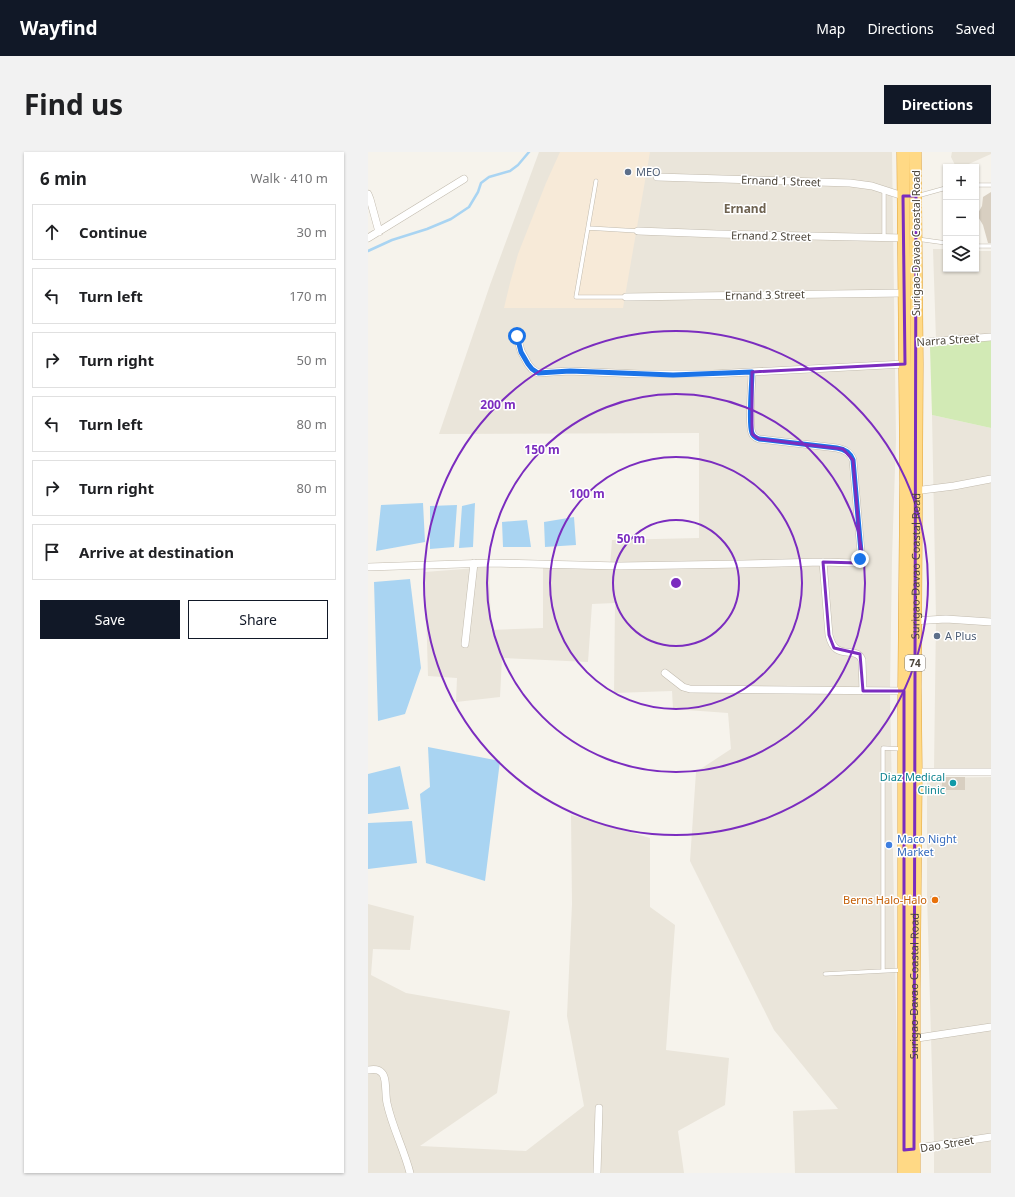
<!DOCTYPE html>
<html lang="en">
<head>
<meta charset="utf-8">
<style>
  :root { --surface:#fff; --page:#f2f2f2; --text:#202124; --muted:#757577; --line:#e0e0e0; --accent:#111827 }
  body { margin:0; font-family:"Noto Sans",sans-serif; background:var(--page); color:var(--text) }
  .controls { position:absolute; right:12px; top:12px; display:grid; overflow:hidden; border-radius:0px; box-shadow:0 1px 3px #0004 }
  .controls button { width:36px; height:36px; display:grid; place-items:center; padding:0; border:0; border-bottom:1px solid var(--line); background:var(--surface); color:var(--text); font:20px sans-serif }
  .stop { position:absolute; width:12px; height:12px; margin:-9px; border:3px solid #1a73e8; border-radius:50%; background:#fff }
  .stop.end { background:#1a73e8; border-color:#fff; box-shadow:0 1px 4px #0008 }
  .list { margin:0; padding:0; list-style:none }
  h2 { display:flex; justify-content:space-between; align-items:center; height:52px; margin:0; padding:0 16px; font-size:17px }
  h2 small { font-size:13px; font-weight:400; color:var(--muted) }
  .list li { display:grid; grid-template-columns:26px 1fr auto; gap:12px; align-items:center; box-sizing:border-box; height:56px; margin:0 8px 8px; padding:0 8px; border:1px solid var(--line); border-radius:0px }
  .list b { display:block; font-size:15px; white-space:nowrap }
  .list em { font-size:13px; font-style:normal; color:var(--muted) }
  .actions { display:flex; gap:8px; padding:12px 16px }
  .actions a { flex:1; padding:9px 0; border:1px solid var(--accent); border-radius:0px; text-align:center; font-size:14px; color:var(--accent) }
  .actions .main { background:var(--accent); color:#fff }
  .icon { flex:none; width:22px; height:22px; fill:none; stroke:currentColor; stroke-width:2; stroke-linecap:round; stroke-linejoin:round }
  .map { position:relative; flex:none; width:623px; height:1021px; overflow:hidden; border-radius:0px }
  header { display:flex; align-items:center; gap:24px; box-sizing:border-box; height:56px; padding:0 20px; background:var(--accent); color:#fff }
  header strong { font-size:19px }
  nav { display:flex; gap:22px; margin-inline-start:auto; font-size:14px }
  .intro { display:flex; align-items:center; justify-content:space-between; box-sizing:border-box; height:96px; padding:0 24px }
  h1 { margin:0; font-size:28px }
  .button { padding:10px 18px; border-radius:0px; background:var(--accent); color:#fff; font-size:14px; font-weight:700 }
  main { display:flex; gap:24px; padding:0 24px }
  aside { flex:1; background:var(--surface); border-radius:0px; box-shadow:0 1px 3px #0004 }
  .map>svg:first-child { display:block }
  .residential { fill:#eae5da }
  .commercial { fill:#f7ead8 }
  .green { fill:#d2eab5 }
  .water { fill:#a9d4f2 }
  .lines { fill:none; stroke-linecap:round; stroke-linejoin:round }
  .stream { stroke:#a9d4f2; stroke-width:2.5 }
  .building { fill:#d8cfc1 }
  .service-casing { stroke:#c2bbae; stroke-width:4.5 }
  .minor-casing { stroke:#c2bbae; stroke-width:8 }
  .trunk-casing { stroke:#e0a43c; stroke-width:13 }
  .service { stroke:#fff; stroke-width:3.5 }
  .minor { stroke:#fff; stroke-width:7 }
  .trunk { stroke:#ffd985; stroke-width:12 }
  .route { stroke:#1a73e8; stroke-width:5 }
  .marked { fill:none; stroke:#7b2cbf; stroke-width:3; stroke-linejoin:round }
  .ring { fill:none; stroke:#7b2cbf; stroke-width:2 }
  .service-dot { fill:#5c6f8a; stroke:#fff; stroke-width:1.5 }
  .culture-dot { fill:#0f9aa8; stroke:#fff; stroke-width:1.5 }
  .shop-dot { fill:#3f7fe0; stroke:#fff; stroke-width:1.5 }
  .food-dot { fill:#e8710a; stroke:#fff; stroke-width:1.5 }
  .labels { text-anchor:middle; stroke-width:3; stroke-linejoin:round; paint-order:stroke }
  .shield { fill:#fff; stroke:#817c74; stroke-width:1 }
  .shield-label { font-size:10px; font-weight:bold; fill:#4b4439 }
  .service-label { font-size:11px; fill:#4e5e75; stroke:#fff; text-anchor:start }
  .street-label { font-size:11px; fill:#4b4439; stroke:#fff }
  .culture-label { font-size:11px; fill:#0d838f; stroke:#fff; text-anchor:end }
  .shop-label { font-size:11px; fill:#366cbe; stroke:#fff; text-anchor:start }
  .food-label { font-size:11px; fill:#c56008; stroke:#fff; text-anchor:end }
  .neighbourhood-label { font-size:12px; font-weight:bold; fill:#6e6250; stroke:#fff }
  .centre { fill:#7b2cbf; stroke:#fff; stroke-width:2 }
  .ring-label { font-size:12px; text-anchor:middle; font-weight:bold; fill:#7b2cbf; stroke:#fff; stroke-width:3; stroke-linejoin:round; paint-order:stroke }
</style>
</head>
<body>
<header>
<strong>Wayfind</strong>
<nav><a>Map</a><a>Directions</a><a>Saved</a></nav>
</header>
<div class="intro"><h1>Find us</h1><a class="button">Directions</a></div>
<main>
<aside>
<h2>6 min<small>Walk · 410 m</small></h2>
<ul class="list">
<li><svg class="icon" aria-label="ahead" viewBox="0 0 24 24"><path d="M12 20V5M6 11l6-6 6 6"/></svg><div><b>Continue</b></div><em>30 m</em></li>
<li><svg class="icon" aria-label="left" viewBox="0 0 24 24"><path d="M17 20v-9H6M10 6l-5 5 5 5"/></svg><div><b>Turn left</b></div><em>170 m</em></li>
<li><svg class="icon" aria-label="right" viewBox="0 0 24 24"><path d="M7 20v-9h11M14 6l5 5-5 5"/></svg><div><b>Turn right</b></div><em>50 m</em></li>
<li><svg class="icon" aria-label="left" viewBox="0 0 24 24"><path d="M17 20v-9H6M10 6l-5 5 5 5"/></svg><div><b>Turn left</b></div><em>80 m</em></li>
<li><svg class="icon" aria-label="right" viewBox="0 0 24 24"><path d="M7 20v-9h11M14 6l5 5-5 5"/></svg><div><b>Turn right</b></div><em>80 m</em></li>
<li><svg class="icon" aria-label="arrive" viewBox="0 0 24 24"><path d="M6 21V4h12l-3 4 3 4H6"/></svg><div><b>Arrive at destination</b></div></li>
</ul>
<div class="actions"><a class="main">Save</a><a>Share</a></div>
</aside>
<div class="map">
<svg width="623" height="1021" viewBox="0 0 623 1021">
  <rect width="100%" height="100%" fill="#f6f3ec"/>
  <path class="residential" d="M171 0H524L528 287 524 406 522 538 531 1021H427L425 959 470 957 406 878 322 709 328 620 363 597 360 561 305 557 304 539 246 541 247 451 224 452 220 510 134 506 132 545 88 550 89 526 60 524 57 420 121 415 123 478 175 476V414L242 415 244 388 331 386V281L71 282 122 133Z
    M584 0H623V2L594 15H588L583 5Z
    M565 97H578V117H608V99H623V183L568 188Z
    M564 263 623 276V617H566L568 466Z
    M623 625V1021H566V991L559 743V626Z
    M203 663 282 686V755L307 773 298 898 361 906 357 953 310 979 316 1021H0V752L46 764 42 798 5 797 3 823 38 841 142 859 129 941 52 994 158 999 216 954 199 864 204 752Z"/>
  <path class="commercial" d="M192 0H282L255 156H136L142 131 150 102 178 31Z"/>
  <path class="green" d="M623 188V276L564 263 562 195Z"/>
  <path class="water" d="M55 351 57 390 8 399 13 353Z
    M107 351 105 395 91 396 94 354Z
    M89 353 86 395 62 397V354Z
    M206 365 208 393 177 395 176 370Z
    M159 368 163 395H135L134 370Z
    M42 427 53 516 37 562 10 569 6 430Z
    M60 595 132 609 117 729 58 711 52 642 62 635Z
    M32 614 41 657 0 662V622Z
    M44 669 49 711 0 717V671Z"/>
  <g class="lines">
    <path class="stream" d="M0 99 24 88 59 77 83 67 101 55 110 40 113 31 121 25 142 19 150 13 161 0"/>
  </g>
  <path class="building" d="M623 40V91H620L615 73 609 63 614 54 615 45Z
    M574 625H597V638H574Z
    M562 744H572V751H562Z"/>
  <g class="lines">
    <g class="service-casing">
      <path id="service" d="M228 29 208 145H258
        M608 33H623
        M549 44 578 36
        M220 76 270 79
        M516 86V38
        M549 87 578 91
        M608 94H623
        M515 819V596L533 597
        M457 822 534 818"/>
    </g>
    <g class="minor-casing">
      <path id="minor" d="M289 25 482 31 504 34 535 44
        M0 42 2 47 11 80
        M270 79 349 82 536 86
        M0 86 96 27
        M258 145 536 141
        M149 184 153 199 160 212 164 217 170 221 201 219 271 222H345L537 212
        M547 191 623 185
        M546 339 586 334 623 327
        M455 410 461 483C467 511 488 492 494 508L495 539
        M0 415 124 411 252 414 375 412 455 410 486 411C492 409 492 406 493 400L485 308C482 300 477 298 469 296L391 287C388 286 385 284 384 281 380 271 384 233 384 220
        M545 469 578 467 623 470
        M97 492 106 411
        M297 521 315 535 322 537 536 539
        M544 620H623
        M543 887 623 875
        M0 918C5 917 11 917 14 921 19 926 17 943 19 951 24 975 36 997 42 1021
        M544 997 623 985
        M229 1021 231 956"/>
    </g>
    <g class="trunk-casing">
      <g id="trunk">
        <path d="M535 0 538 331 536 539V1021"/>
        <path id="s1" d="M546 1021V837L548 620 547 535 549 212 547 0"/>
      </g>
    </g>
    <use href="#service" class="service"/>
    <use href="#minor" class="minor"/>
    <use href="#trunk" class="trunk"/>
  </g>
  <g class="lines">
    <path class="route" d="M149 184 153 200 160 212 164 217 170 221 202 219 305 223 384 220C384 233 380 272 384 281 385 284 388 286 391 287L469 296C477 297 482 300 485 308L493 400 492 407"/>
  </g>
  <path class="marked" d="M535 44H548L546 997 536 998V539H495L492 502 466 496 461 483 455 410 491 411 493 404 485 308 475 297 391 287 384 282V220L537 212Z"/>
  <g class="ring">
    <circle cx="308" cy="431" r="63"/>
    <circle cx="308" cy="431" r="126"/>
    <circle cx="308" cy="431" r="189"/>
    <circle cx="308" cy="431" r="252"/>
  </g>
  <g class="service-dot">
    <circle cx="260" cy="20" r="4"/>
    <circle cx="569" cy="484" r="4"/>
  </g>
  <circle class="culture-dot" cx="585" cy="631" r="4"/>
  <circle class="shop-dot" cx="521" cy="693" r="4"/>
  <circle class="food-dot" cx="567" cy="748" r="4"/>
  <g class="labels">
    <rect class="shield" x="537" y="503" width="20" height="16" rx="3"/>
    <g class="shield-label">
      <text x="547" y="515">74</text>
    </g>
    <g class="service-label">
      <text x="268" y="24">MEO</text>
      <text x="577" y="488">A Plus</text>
    </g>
    <g class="street-label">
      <text transform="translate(413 29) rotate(2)" y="4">Ernand 1 Street</text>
      <text transform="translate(403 84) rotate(1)" y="4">Ernand 2 Street</text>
      <text transform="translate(548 91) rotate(-90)" y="4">Surigao-Davao Coastal Road</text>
      <text transform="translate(397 143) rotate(-1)" y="4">Ernand 3 Street</text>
      <text transform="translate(580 188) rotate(-4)" y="4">Narra Street</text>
      <text dy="4" stroke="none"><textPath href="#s1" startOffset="607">Surigao-Davao Coastal Road</textPath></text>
      <text dy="4" stroke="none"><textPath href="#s1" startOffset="187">Surigao-Davao Coastal Road</textPath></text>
      <text transform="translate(579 992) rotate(-9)" y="4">Dao Street</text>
    </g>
    <g class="culture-label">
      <text x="577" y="629">Diaz Medical<tspan x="577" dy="13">Clinic</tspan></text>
    </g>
    <g class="shop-label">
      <text x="529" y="691">Maco Night<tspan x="529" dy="13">Market</tspan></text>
    </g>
    <g class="food-label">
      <text x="559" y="752">Berns Halo-Halo</text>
    </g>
    <g class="neighbourhood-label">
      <text x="377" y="61">Ernand</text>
    </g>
  </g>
  <circle cx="308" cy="431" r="6" class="centre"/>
  <g class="ring-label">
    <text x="130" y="257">200 m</text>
    <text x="174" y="302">150 m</text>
    <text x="219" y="346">100 m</text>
    <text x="263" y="391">50 m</text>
  </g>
</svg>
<div class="controls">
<button>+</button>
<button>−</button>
<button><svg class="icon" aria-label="layers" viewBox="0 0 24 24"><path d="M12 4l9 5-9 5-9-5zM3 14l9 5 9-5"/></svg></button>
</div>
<div class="stop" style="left:149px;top:184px"></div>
<div class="stop end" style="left:492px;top:407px"></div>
</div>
</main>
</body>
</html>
